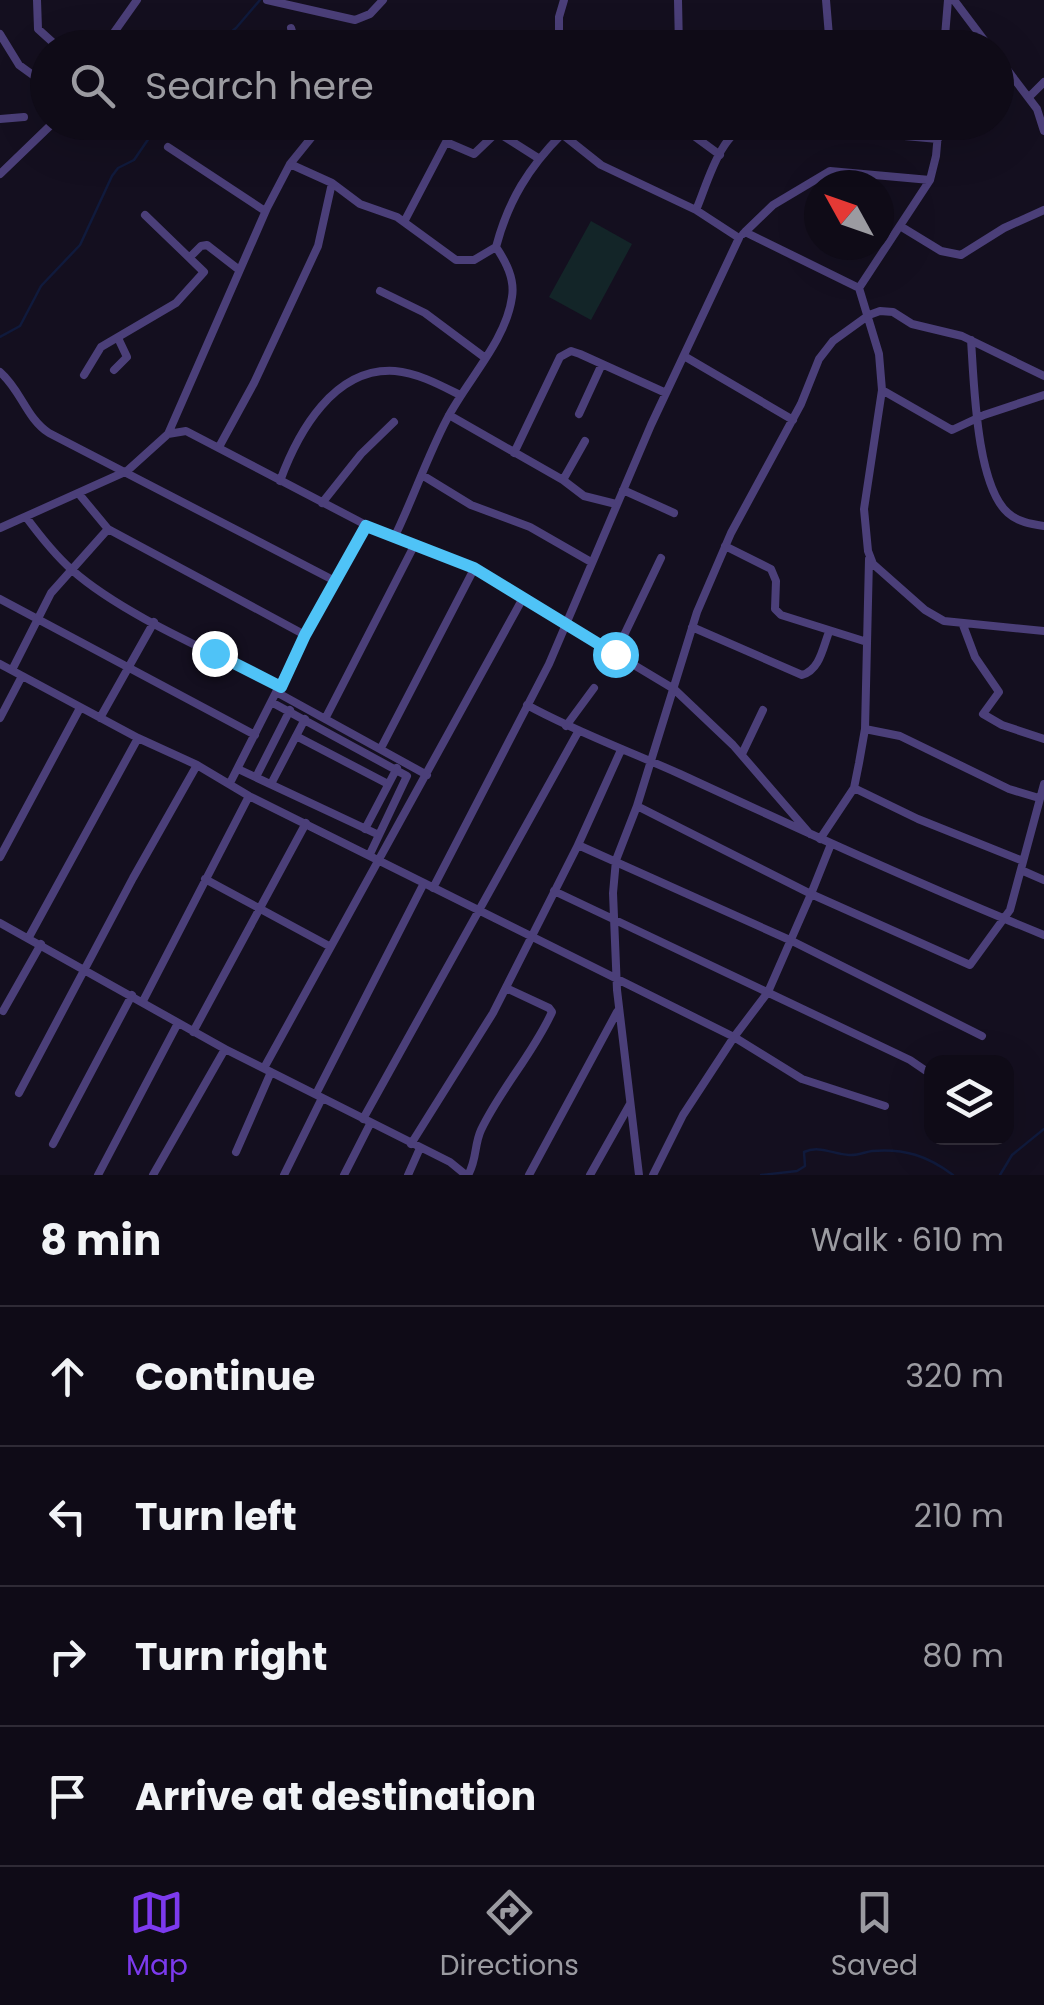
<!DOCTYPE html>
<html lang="en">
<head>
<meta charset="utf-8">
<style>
  :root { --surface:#0f0b17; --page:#181420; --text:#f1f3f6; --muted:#9b9ba1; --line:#2f2b36; --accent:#7c3aed }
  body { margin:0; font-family:Poppins,sans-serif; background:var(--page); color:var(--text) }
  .controls { position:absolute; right:30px; bottom:30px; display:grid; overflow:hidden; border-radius:20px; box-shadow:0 10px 40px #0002 }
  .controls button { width:90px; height:90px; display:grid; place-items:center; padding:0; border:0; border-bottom:2px solid var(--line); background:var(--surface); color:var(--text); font:50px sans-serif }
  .compass { position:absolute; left:804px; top:170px; width:90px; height:90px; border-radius:50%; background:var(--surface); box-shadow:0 10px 40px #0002; rotate:310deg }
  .stop { position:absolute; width:30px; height:30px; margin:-22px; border:8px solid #4fc3f7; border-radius:50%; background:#fff }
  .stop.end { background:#4fc3f7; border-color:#fff; box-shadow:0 2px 10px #0008 }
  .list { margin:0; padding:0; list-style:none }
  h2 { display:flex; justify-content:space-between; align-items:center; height:130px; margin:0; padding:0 40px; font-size:42px }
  h2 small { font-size:32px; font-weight:400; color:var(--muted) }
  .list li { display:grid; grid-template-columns:65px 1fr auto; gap:30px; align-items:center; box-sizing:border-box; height:140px; padding:0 40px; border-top:2px solid var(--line) }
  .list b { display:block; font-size:38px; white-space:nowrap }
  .list em { font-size:32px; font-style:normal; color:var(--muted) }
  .icon { flex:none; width:55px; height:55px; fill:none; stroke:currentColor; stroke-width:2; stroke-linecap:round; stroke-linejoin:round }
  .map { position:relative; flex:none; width:1044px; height:1175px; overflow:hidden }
  .search { position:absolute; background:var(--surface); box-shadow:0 10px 40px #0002; left:30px; right:30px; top:30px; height:110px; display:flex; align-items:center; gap:25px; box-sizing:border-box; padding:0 35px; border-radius:55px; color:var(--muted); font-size:38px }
  .sheet { height:690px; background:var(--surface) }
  nav { display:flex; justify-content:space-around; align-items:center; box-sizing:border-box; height:140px; border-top:2px solid var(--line); background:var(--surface); font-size:28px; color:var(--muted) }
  nav a { display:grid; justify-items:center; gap:5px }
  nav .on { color:var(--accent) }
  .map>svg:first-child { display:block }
  .green { fill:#132528 }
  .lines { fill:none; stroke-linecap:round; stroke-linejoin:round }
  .stream { stroke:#101a3c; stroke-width:2.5 }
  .minor { stroke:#4b3f79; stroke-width:8 }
  .route { stroke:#4fc3f7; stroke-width:12 }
</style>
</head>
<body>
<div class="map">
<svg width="1044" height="1175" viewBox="0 0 1044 1175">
  <rect width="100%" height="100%" fill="#140f1f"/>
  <path class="green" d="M591 221 632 244 591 320 549 297Z"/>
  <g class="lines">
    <path class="stream" d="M211 48 236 28 260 0
      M0 337 20 326 41 286 80 245 112 176 118 168 134 160 160 122
      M761 1175 797 1171 805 1166 804 1152C819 1145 833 1154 849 1155 857 1156 865 1152 872 1151 904 1148 928 1156 953 1175
      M1000 1175 1012 1155 1044 1129"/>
    <path class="minor" d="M37 0 38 29 59 48
      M267 0 355 20 370 14 383 0
      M678 0 679 48
      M826 0 830 48
      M954 0 990 48
      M291 28 297 48
      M0 34 19 65 48 86
      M103 48 137 0
      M559 48V17L564 0
      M944 48 948 0
      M996 55 1037 109 1044 131
      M1029 97 1044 82
      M0 119 24 117
      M344 122 361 132 371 122
      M562 122V134L601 165 696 210
      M675 122 720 155
      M939 122 936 156 930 180 859 288 879 354 882 390 864 509 868 551 873 564 925 610 944 621 1044 631
      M815 128 938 139
      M168 147 265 211
      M0 174 54 122
      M332 183 360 204 397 217 456 260H474L496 247
      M404 222 446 142 474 154 497 132 538 158
      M900 226 941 251 961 255 1004 228 1044 210
      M745 232 773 205 830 171 930 180
      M743 234 745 232 859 288
      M190 257 201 246 207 245 238 269
      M380 291 425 313 484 357
      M971 340C974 381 976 485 1008 513 1018 522 1031 524 1044 526
      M684 356 793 420
      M114 370 127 357 118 338
      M0 372C21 390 26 418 49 433L335 581
      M84 375 101 347 176 303 204 272 145 215
      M882 390 952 430 984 415 1044 395
      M579 414 602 364
      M449 415 563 480 584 496 616 504
      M168 434 267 208 290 164 324 122
      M219 447 254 383 318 246 332 183 290 164
      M514 453 560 357 571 351 580 354 666 393
      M422 475 471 505 530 527 591 562
      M563 480 585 441
      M280 481C298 432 334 367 395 371 418 373 440 385 460 395
      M623 490 674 513
      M79 494 108 529 305 635
      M322 503 361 454 394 422
      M26 517C40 536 54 554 72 570 124 616 217 654 281 687
      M0 528 127 471 168 434 186 431 366 525 474 569 674 689 733 745 810 834
      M394 538C413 499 427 457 447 419 467 380 506 341 512 297 515 279 506 262 496 247 508 201 529 167 562 134
      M725 546 771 569 776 581 775 609 781 615 867 642
      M0 599 255 735
      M963 625 975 657 999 692 983 714 1002 725 1044 739
      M692 627 802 675C820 670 823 647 829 632
      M615 654 661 558
      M0 664 138 738 197 765 249 796 734 1037 802 1079 885 1106
      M12 670 51 593 108 529
      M278 693 427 775
      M273 703 407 776 370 854
      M527 705C576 732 629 751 680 774 801 830 921 885 1044 935
      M0 718 22 676
      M100 718 154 622
      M325 719 414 546
      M566 726 594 688
      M865 729 900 736 1009 789 1039 798
      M296 736 388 784
      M381 748 474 569
      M742 754 763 710
      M238 769 379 835
      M256 777 290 710
      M230 783 305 635 366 525
      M271 784 305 719
      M854 788 918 819 1023 861
      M637 806 811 894 768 992 734 1037 683 1115 653 1175
      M365 829 397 768
      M820 839 854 788 859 763 865 729 869 559
      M831 844 811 894 970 965 1010 910 1044 784
      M578 845 792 941 982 1036
      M0 857 80 708
      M1021 870 1044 880
      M205 879 329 946
      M433 888 549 664 651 425 739 238 696 210C707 185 720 131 751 124 770 119 796 126 815 128L816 122
      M554 891 910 1060 932 1075
      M0 923 225 1049 450 1162 466 1175
      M29 937 138 738
      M143 1001 249 796
      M3 1011 41 944
      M193 1032 306 823
      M264 1068 523 598
      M19 1093 133 878 197 765
      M316 1094 424 883
      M363 1119 578 732
      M53 1144 132 995
      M411 1144 493 1013 578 845 621 750
      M236 1152 271 1072
      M98 1175 178 1023
      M153 1175 225 1049
      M284 1175 322 1098
      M344 1175 370 1124
      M408 1175 420 1148
      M468 1175C477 1160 474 1145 481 1130 501 1088 533 1054 552 1012L549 1008 506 988
      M529 1175 617 1012
      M590 1175 630 1104
      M639 1175 617 990 613 893 616 860 637 806 697 612 731 533 801 404 819 359 833 341 869 315 880 311 893 312 912 324 962 336 1044 376"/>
  </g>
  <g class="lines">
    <path class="route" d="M214 653 281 687 305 635 366 526 474 568 615 654"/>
  </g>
</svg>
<div class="controls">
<button><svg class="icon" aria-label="layers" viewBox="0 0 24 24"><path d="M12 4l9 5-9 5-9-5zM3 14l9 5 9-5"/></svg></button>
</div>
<svg class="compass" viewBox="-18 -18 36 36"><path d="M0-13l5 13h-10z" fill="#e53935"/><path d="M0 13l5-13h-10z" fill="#9b9ba1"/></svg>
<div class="stop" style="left:615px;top:654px"></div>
<div class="stop end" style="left:214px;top:653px"></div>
<div class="search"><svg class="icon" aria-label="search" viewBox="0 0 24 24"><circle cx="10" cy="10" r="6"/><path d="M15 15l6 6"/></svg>Search here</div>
</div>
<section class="sheet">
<h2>8 min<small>Walk · 610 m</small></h2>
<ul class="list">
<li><svg class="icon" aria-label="ahead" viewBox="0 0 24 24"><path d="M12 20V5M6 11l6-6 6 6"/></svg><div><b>Continue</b></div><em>320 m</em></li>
<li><svg class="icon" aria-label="left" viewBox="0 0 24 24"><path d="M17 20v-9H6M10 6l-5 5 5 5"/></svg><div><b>Turn left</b></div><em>210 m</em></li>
<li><svg class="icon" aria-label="right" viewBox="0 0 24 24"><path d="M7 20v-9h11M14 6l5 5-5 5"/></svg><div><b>Turn right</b></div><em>80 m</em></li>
<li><svg class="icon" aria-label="arrive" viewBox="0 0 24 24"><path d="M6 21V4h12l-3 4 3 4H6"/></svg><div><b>Arrive at destination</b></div></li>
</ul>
</section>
<nav>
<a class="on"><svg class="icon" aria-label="map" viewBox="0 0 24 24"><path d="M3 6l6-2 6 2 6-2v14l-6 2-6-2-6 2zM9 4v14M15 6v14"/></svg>Map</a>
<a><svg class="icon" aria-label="directions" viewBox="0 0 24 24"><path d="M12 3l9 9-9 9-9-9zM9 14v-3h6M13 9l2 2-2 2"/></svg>Directions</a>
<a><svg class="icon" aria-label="saved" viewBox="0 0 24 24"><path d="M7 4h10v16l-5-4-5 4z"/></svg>Saved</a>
</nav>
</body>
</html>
